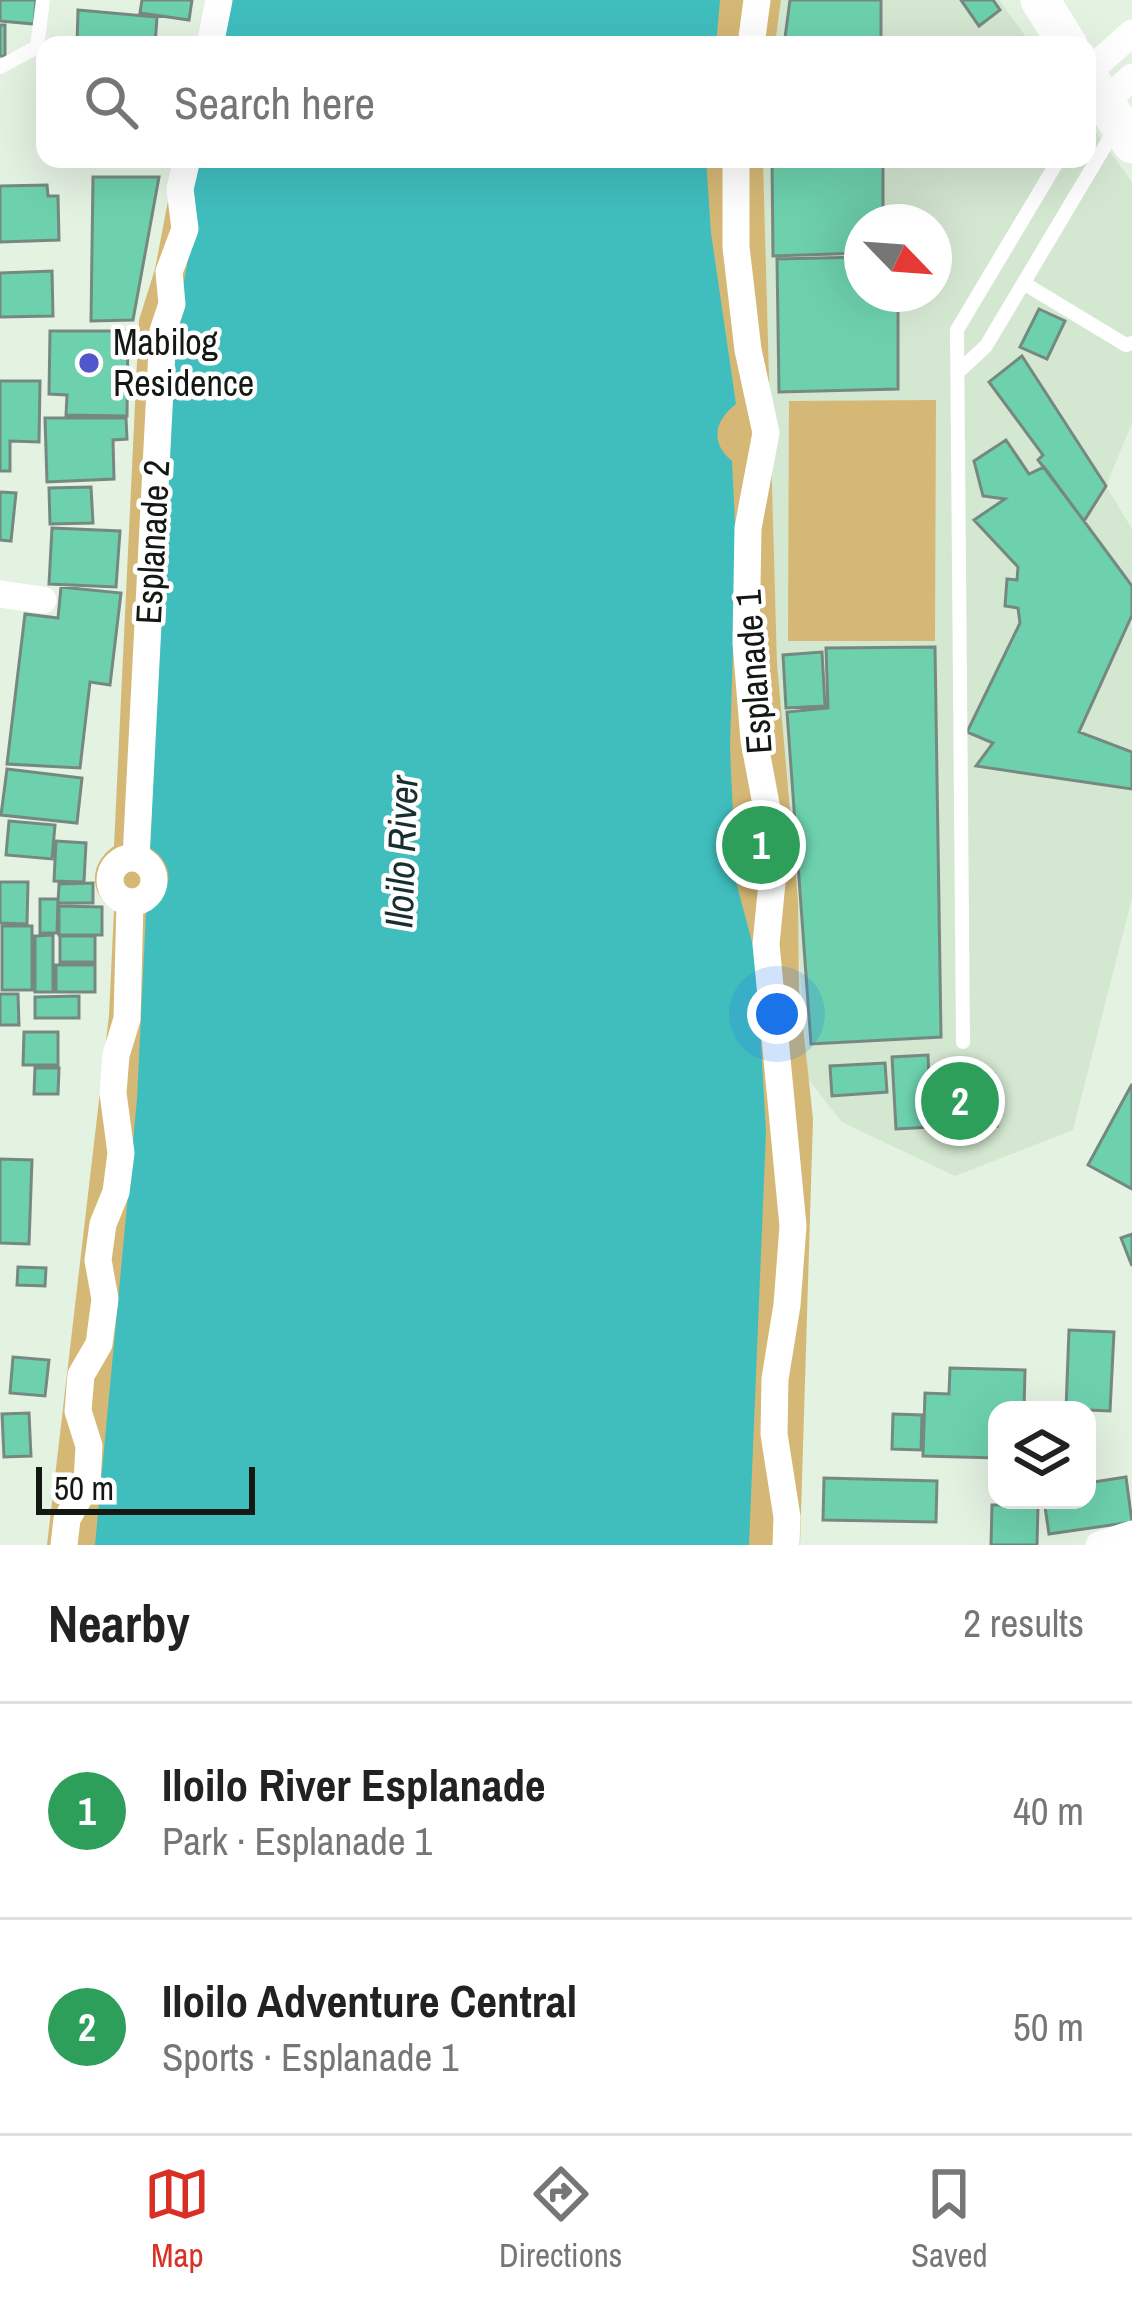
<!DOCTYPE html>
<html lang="en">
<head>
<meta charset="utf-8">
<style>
  :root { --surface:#fff; --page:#f6f6f6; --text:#222; --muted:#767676; --line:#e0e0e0; --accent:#d93025 }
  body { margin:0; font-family:"Archivo Narrow",sans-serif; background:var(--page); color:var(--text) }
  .controls { position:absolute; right:36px; bottom:36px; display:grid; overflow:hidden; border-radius:24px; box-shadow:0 12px 48px #0002 }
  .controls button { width:108px; height:108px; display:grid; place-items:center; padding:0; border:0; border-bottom:3px solid var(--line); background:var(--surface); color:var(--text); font:60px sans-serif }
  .compass { position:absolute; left:844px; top:204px; width:108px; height:108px; border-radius:50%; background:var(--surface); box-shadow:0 12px 48px #0002; rotate:115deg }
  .scale { position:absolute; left:36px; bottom:30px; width:219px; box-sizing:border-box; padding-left:12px; border:6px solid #131813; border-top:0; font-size:33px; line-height:42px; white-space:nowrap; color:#131813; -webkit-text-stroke:9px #fff; paint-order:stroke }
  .you { position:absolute; left:777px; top:1014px; width:42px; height:42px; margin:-30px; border:9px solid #fff; border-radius:50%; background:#1a73e8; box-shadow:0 0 0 18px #1a73e833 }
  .badge { display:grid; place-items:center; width:78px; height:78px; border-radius:50%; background:var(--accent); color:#fff; font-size:39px; font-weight:700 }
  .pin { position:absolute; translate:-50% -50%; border:6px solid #fff; box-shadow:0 3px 12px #0006 }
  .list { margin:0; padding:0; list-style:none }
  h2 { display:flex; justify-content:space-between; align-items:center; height:156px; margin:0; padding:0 48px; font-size:51px }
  h2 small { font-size:39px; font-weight:400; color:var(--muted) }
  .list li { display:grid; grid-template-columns:78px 1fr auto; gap:36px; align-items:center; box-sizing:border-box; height:216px; padding:0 48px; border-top:3px solid var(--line) }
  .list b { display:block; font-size:45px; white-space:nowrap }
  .list p { margin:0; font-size:39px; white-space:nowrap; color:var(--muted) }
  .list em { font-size:39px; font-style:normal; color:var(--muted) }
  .icon { flex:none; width:66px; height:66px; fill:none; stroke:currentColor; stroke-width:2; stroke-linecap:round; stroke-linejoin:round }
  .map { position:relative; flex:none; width:1132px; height:1545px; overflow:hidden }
  .search { position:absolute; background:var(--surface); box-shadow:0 12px 48px #0002; left:36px; right:36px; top:36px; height:132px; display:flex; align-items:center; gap:30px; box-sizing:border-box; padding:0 42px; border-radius:24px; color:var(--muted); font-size:45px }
  .sheet { height:588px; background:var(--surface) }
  nav { display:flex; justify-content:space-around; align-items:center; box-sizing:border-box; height:168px; border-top:3px solid var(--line); background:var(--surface); font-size:33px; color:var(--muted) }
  nav a { display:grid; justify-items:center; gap:6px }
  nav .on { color:var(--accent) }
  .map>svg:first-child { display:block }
  .built { fill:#d4e7d1; fill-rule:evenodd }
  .green { fill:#d5b875 }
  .water { fill:#40bebe }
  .building { fill:#6dd1ad; stroke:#768981; stroke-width:3 }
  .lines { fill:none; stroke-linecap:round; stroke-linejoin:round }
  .lane { stroke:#fff; stroke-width:14 }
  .street { stroke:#fff; stroke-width:27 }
  .secondary { stroke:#fff; stroke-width:39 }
  .poi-dot { fill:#5057cd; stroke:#fff; stroke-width:4.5 }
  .labels { text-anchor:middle; stroke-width:9; stroke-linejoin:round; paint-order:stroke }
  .poi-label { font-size:36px; fill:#131813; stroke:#fff; text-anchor:start }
  .street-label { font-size:36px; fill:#131813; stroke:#fff }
  .water-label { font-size:39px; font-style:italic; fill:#192e2e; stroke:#fff }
</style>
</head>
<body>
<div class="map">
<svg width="1132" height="1545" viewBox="0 0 1132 1545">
  <rect width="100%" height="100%" fill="#e4f2e2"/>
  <path class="built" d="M781 0H999L1032 45H775Z
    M1087 120 1132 182V423L1106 486 1132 529V898L1073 1130 955 1176 842 1122 808 1079 777 663 763 159H1087ZM862 222H934V294H862Z"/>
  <path class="green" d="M718 0H781L775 45H693Z
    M176 159H241L190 831 165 897 156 906 171 985 136 1545H47L109 1015 114 910C88 894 89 863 114 846L139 320 155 269Z
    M671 159H763L777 663 798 901 799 988 813 1119 800 1545H705L732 819Z
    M936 400 935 641H788L789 401Z"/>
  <path class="water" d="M229 0H720L716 45H221Z
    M198 159H706L711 233 736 404C714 421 710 443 732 461L736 544 730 748 733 816 729 828 731 863 756 957 766 1132 749 1545H95L137 1099 146 912C172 896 178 866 150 848L174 334 194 228 192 191Z"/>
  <path class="building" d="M0 0H36L34 24 0 21Z
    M142 0H192L189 20 140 13Z
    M790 0H881V45H784Z
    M961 0H993L1000 10 979 26Z
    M78 10 157 17 155 45H77Z
    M0 25H5V56H0Z
    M772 159H883V222H862V253L773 256Z
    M93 177H159L133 320 91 321Z
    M47 185 48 196H58L59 240 0 242V186Z
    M862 257V294H898V389L779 392 777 259Z
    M52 271 53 316 0 317V273Z
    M1039 309 1065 321 1047 359 1020 347Z
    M50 331H128L127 416 66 415 67 395 49 394Z
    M1022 356 1106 486 1084 521 1038 460 1043 455 989 382Z
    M0 381H40L39 442 10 441V471H0Z
    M45 418H126L127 439 113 440 114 479 47 482Z
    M1006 440 1029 474 1044 467 1132 586V615L1079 732 1132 752V789L976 766 993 743 967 732 1020 623 1018 608 1005 606 1007 579 1017 580 1018 567 974 520 1005 499 983 496 974 461Z
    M91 487 93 523 50 524 49 488Z
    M0 492 16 493 11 541 0 540Z
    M52 528 120 531 116 587 49 584Z
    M61 587 121 593 110 685 90 682 80 768 7 764 25 614 58 618Z
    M935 647 941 1037 811 1044 787 712 828 708 826 648Z
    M822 652 825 706 786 708 783 655Z
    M7 769 82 778 77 823 1 815Z
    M9 821 55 825 52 859 6 855Z
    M56 841 86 843 84 882 54 881Z
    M0 882H28L27 924 0 923Z
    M93 883V903H58L59 884Z
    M40 899H58L57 933H40Z
    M59 906 102 907V935H59Z
    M2 926H32V990H2Z
    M53 935V992H35V936Z
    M60 936H95V962H60Z
    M56 965H95V992H56Z
    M0 994H18L19 1025H0Z
    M79 996V1018H35V997Z
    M24 1032H58V1065H23Z
    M928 1055 931 1127 896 1129 892 1057Z
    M885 1063 887 1092 832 1096 830 1066Z
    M35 1068H59L58 1094H34Z
    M994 1074 997 1126 941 1130 937 1078Z
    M1132 1084V1189L1088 1165Z
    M0 1159 32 1160 29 1244 0 1243Z
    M1132 1234V1266L1121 1238Z
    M18 1267 46 1268 45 1286 17 1285Z
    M1069 1330 1114 1332 1110 1411 1066 1409Z
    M13 1357 49 1360 45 1396 10 1393Z
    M950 1368 1025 1370 1024 1410H997V1458L923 1456 925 1393 949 1394Z
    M29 1413 31 1456 4 1457 2 1414Z
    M893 1414 922 1415 921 1450 892 1449Z
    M1126 1477 1132 1522 1049 1534 1044 1500H1087V1483Z
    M824 1478 937 1481 936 1522 823 1520Z
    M992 1505H1038L1037 1545H991Z"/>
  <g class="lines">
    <path class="lane" d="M0 67 37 47 43 0
      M1025 284 1126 345 1132 343
      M958 372 986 346 1114 131
      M963 1042 957 330 1059 159"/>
    <path class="street" d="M210 45 219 0
      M751 45 757 0
      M1087 73 1132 33
      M1104 103 1132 77
      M736 159V247L748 350 766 433 748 528 746 643 754 740 775 852 766 944 793 1226 787 1305 775 1379 774 1434 787 1517 786 1545
      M0 594 43 600
      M110 880a22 22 0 1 1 44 0a22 22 0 1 1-44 0Z
      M136 858 163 331 172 304 169 272 185 229 180 189 187 159
      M64 1545 67 1519 87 1483 89 1446 78 1411 81 1375 99 1344 105 1299 98 1260 103 1224 116 1192 121 1153 113 1093 116 1055 127 1019 130 903
      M1099 1545 1132 1534"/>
    <path class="secondary" d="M1040 0 1068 45
      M1087 75 1132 144"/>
  </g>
  <circle class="poi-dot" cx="89" cy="363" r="12"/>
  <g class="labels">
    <g class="poi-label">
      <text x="113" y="355">Mabilog<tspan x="113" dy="41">Residence</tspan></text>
    </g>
    <g class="street-label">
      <text transform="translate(152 542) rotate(-87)" y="13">Esplanade 2</text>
      <text transform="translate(753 672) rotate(-94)" y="13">Esplanade 1</text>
    </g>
    <g class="water-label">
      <text transform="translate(401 852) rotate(-88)" y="14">Iloilo River</text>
    </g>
  </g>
</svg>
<div class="controls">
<button><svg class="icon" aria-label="layers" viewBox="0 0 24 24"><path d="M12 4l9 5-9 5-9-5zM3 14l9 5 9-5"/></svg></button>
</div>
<svg class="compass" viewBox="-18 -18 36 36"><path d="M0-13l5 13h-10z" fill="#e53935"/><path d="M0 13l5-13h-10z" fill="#767676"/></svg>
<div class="scale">50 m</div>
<div class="you"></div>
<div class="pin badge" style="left:761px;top:845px;background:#2e9e5b">1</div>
<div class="pin badge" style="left:960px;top:1101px;background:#2e9e5b">2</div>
<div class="search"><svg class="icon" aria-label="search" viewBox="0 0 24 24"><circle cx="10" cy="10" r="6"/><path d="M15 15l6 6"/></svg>Search here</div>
</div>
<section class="sheet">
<h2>Nearby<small>2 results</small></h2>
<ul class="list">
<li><span class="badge" style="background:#2e9e5b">1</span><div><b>Iloilo River Esplanade</b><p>Park · Esplanade 1</p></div><em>40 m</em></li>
<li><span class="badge" style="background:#2e9e5b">2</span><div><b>Iloilo Adventure Central</b><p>Sports · Esplanade 1</p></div><em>50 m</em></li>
</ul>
</section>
<nav>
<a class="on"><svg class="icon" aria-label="map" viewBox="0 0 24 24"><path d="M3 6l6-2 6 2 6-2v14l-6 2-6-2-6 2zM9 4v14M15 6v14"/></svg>Map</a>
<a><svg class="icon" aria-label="directions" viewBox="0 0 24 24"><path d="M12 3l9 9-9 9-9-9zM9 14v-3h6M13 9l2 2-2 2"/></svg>Directions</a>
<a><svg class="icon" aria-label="saved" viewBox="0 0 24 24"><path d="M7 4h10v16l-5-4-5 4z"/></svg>Saved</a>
</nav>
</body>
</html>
